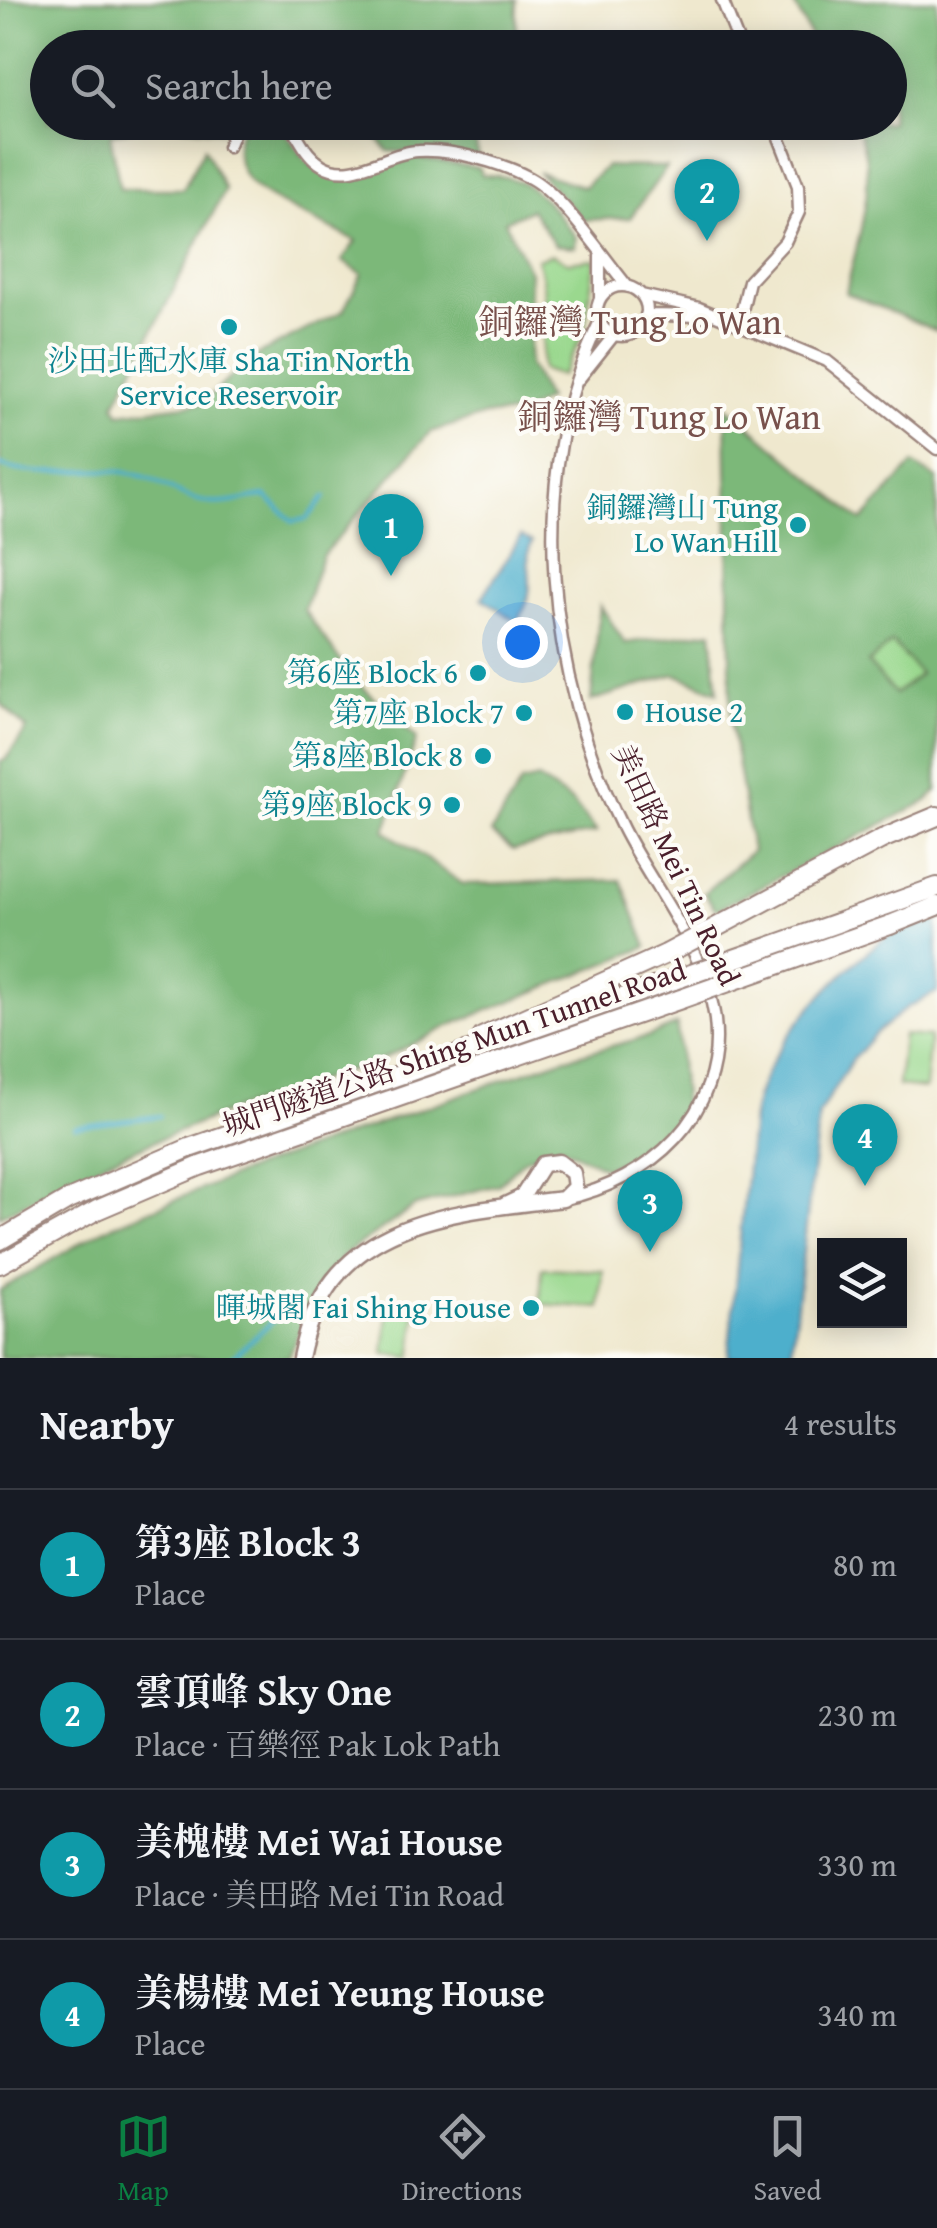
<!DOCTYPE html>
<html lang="en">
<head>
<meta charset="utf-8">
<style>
  :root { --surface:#171b24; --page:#242831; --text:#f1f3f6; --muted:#9ea1a6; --line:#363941; --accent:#0b8043 }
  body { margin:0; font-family:"Gentium Book Plus","Noto Serif TC",serif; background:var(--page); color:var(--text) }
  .controls { position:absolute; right:30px; bottom:30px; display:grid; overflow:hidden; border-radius:0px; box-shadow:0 5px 25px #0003 }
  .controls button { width:90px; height:90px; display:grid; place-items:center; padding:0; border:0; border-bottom:2px solid var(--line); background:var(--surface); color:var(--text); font:50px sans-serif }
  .you { position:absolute; left:522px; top:642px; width:35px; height:35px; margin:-25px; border:8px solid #fff; border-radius:50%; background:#1a73e8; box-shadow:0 0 0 15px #1a73e833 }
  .badge { display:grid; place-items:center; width:65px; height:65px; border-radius:50%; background:var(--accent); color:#fff; font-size:32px; font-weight:700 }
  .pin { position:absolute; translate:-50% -82px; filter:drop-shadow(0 2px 5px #0008) }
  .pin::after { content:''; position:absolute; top:52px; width:35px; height:30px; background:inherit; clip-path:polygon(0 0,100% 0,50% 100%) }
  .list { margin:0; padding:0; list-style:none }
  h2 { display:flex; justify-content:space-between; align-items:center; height:130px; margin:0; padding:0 40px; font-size:42px }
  h2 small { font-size:32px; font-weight:400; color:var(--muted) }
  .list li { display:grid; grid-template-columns:65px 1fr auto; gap:30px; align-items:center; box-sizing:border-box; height:150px; padding:0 40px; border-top:2px solid var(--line) }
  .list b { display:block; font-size:38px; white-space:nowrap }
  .list p { margin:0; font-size:32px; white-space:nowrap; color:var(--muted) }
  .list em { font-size:32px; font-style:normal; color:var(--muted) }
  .icon { flex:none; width:55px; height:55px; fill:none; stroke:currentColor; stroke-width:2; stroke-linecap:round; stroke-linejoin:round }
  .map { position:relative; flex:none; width:937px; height:1358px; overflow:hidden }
  .search { position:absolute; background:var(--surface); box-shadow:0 5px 25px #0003; left:30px; right:30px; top:30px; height:110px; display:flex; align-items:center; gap:25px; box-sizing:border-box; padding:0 35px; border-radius:55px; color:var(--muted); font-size:38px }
  .sheet { height:730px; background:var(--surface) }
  nav { display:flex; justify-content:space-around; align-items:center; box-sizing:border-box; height:140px; border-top:2px solid var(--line); background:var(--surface); font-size:28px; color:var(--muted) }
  nav a { display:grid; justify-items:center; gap:5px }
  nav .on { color:var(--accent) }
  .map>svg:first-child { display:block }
  .green { fill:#9ad88e; stroke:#727c5c; stroke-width:2.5 }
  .forest { fill:#7bb879; stroke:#626c52; stroke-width:2.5; fill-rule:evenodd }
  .water { fill:#4dafcc; stroke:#4c677c; stroke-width:2.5 }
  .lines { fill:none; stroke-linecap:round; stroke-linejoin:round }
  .stream { stroke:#4dafcc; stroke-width:4 }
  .street-casing { stroke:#9c847c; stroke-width:15 }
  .secondary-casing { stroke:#9c847c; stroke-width:19 }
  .highway-casing { stroke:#9c847c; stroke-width:22 }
  .street { stroke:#fff; stroke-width:10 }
  .secondary { stroke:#fff; stroke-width:14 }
  .highway { stroke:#fff; stroke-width:18 }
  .highway-bridge-casing { stroke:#9c847c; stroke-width:22; stroke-linecap:butt }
  .highway-bridge { stroke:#fff; stroke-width:18 }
  .culture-dot { fill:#0f9aa8; stroke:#fdfcf7; stroke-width:4 }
  .labels { text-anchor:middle; stroke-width:8; stroke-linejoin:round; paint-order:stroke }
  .culture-label { font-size:30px; fill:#0d838f; stroke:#fdfcf7; text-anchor:end }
  .street-label { font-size:30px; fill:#4a1f2b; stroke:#fdfcf7 }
  .quarter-label { font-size:35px; fill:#78514c; stroke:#fdfcf7 }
</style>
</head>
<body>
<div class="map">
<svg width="937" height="1358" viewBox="0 0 937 1358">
  <rect width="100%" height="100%" fill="#fdfcf7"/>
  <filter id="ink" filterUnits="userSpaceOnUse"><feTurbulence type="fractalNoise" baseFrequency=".01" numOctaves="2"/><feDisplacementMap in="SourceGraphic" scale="20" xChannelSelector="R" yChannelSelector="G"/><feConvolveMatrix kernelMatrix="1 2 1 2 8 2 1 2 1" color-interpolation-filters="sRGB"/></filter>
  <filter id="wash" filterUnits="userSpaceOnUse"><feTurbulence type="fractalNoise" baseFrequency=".0048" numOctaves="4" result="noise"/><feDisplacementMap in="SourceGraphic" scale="40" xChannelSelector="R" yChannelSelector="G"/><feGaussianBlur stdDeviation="2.25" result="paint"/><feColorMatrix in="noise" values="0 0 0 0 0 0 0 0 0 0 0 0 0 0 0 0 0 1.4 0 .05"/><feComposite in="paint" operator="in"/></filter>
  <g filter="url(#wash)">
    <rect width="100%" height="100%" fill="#efe8ce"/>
    <path class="green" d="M552 254 568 262 595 259 584 333 561 376 542 370C540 328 551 300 537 259Z
      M892 641 920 674 895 695 868 663Z
      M903 1035 930 1037 925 1089 898 1086Z
      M542 1268 603 1271 600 1308 540 1304Z
      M389 1303 417 1306 412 1357 384 1354Z"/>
    <path class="forest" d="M0 0H517L516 47 48 48V122L232 123 224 131 158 124 110 134 120 189H183L204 148 225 190 115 404 119 413 202 403 253 357 343 311 362 274 342 261 356 241C333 228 268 201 252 185 236 168 230 138 248 123H278L306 161 334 176 358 175 414 157 480 168 482 175C530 173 548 202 576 237L575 247 555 245 531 209 505 221 530 272 529 365 547 399 521 414 486 415 430 432 322 556 304 610 352 677 417 738 385 831 463 884 621 880 647 947 456 1023 380 1060 227 1112 111 1159 0 1216V761L5 760 27 729 0 703Z
      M792 0H937V331L846 293C857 238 883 175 854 123L890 122V48L816 47Z
      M364 123H489L476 143 478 157 388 151Z
      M606 166 667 167 630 218 583 220 538 172 584 187Z
      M726 406 862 521 913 464 937 479V791L927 801 716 910 704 893 752 851 731 724ZM892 642 920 674 895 694 868 663Z
      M600 605 625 643 712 631 718 692 675 674 591 701Z
      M538 779 571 801 597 832 513 850 491 833 521 783Z
      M677 1024 684 1110 655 1148 605 1168 560 1146 525 1159 498 1185 416 1206 344 1255 309 1310 288 1358H0V1290L106 1228 248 1170 559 1060 649 1036Z"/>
    <path class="water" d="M521 536 532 542C520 565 543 582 517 622L482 598Z
      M937 903V992L908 1007 876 1033 850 1063 819 1114 791 1358H728L752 1117C765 1034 867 942 937 903Z"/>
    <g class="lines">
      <path class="stream" d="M0 465C42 480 82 466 124 472 162 477 177 499 211 503 230 505 247 498 265 496L293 521 307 519 325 497
        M75 1127 160 1116
        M231 1358 276 1318"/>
    </g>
  </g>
  <g filter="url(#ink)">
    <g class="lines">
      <g class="street-casing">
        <path id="street" d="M722 0 741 48
          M288 122C300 137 305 155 322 165 353 183 386 152 418 151 452 149 500 162 530 178 563 196 603 257 628 287
          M228 147 238 122
          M597 311a25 25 0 1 1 50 0a25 25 0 1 1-50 0Z
          M641 295 699 308 827 361 937 449
          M600 298V256
          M646 315 709 316
          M739 323 749 281 785 242 799 212 798 186 773 122
          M579 379 614 335
          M564 1199C649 1181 726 1115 715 1020 706 950 654 890 623 829 547 677 524 477 600 321"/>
      </g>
      <g class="secondary-casing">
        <path id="secondary" d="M300 1358C327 1219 447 1213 563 1199L575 1187 573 1173 559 1162 543 1164 522 1197 505 1205"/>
      </g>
      <g class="highway-casing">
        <path id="highway" d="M882 839 937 816
          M837 923 937 887
          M890 925 937 906
          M482 1037 666 954
          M0 1240 68 1200 189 1148 674 980
          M0 1264 97 1210 200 1166 681 999"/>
      </g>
      <use href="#street" class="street"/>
      <use href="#secondary" class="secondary"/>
      <use href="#highway" class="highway"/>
      <g class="highway-bridge-casing">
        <path id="highway-bridge" d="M666 954 882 839
          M674 980 837 923
          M681 999 890 925"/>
      </g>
      <use href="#highway-bridge" class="highway-bridge"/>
    </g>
  </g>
  <g class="culture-dot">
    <circle cx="229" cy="327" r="10"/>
    <circle cx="798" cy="525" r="10"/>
    <circle cx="478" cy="673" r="10"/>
    <circle cx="625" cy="712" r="10"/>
    <circle cx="524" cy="713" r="10"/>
    <circle cx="483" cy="756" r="10"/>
    <circle cx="452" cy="805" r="10"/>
    <circle cx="531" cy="1308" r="10"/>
  </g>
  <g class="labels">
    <g class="culture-label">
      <text x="229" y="371" text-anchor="middle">沙田北配水庫 Sha Tin North<tspan x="229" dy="34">Service Reservoir</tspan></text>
      <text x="778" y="518">銅鑼灣山 Tung<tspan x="778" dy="34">Lo Wan Hill</tspan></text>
      <text x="458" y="683">第6座 Block 6</text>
      <text x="645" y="722" text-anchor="start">House 2</text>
      <text x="504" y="723">第7座 Block 7</text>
      <text x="463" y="766">第8座 Block 8</text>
      <text x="432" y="815">第9座 Block 9</text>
      <text x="511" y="1318">暉城閣 Fai Shing House</text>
    </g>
    <g class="street-label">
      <text transform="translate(676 865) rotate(65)" y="10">美田路 Mei Tin Road</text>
      <text transform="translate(454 1048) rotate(-19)" y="10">城門隧道公路 Shing Mun Tunnel Road</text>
    </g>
    <g class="quarter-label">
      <text x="630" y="334">銅鑼灣 Tung Lo Wan</text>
      <text x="669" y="429">銅鑼灣 Tung Lo Wan</text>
    </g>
  </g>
</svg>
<div class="controls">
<button><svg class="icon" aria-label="layers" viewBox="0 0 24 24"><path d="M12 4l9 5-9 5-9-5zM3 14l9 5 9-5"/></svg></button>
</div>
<div class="you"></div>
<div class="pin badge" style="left:391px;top:576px;background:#0f9aa8">1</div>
<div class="pin badge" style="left:707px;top:241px;background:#0f9aa8">2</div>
<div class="pin badge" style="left:650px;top:1252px;background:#0f9aa8">3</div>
<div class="pin badge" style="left:865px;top:1186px;background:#0f9aa8">4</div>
<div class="search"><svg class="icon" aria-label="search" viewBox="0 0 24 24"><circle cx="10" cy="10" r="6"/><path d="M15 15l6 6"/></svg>Search here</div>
</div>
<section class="sheet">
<h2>Nearby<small>4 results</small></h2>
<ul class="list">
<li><span class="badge" style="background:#0f9aa8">1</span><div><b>第3座 Block 3</b><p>Place</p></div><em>80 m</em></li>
<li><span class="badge" style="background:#0f9aa8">2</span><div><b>雲頂峰 Sky One</b><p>Place · 百樂徑 Pak Lok Path</p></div><em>230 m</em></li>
<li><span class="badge" style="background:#0f9aa8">3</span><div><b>美槐樓 Mei Wai House</b><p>Place · 美田路 Mei Tin Road</p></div><em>330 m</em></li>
<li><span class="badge" style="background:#0f9aa8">4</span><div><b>美楊樓 Mei Yeung House</b><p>Place</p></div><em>340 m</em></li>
</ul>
</section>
<nav>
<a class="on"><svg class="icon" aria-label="map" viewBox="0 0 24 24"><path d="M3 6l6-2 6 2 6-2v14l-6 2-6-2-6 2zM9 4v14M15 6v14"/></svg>Map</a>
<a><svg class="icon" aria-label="directions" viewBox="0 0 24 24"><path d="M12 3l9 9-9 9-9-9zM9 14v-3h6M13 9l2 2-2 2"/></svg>Directions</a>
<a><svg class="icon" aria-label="saved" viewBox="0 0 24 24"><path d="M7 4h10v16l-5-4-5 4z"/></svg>Saved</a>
</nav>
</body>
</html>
